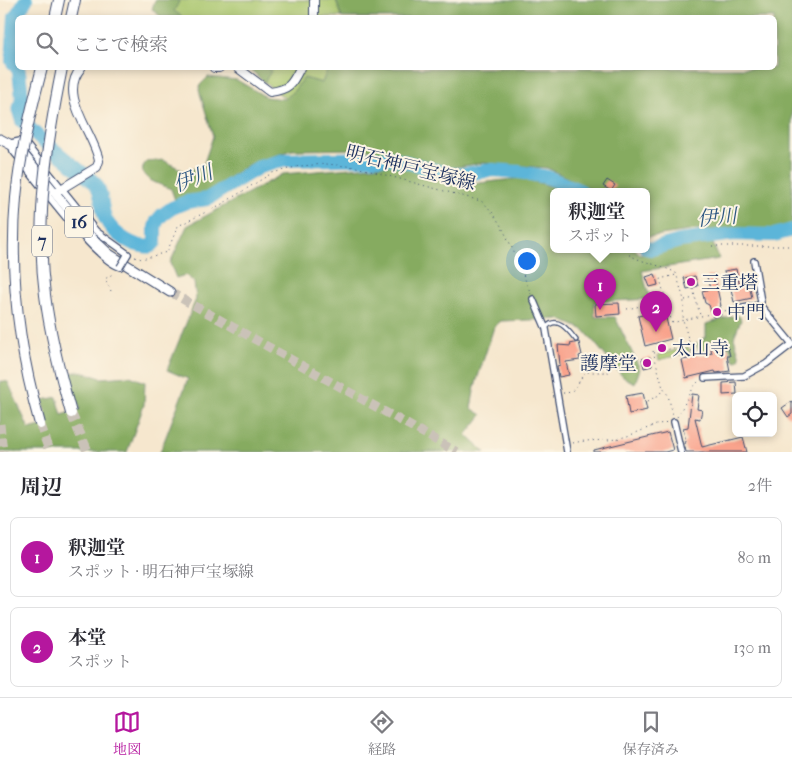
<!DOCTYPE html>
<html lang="ja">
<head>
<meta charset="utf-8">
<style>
  :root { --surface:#fff; --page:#f7f7f7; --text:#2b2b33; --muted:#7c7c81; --line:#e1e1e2; --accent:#b5179e }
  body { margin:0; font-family:"IM FELL French Canon","Noto Serif JP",serif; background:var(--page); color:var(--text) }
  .controls { position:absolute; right:15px; bottom:15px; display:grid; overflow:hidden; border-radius:8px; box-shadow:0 2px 8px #0003 }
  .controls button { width:45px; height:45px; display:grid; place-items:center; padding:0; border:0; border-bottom:1px solid var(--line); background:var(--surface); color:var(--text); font:25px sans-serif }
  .you { position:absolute; left:526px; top:260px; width:18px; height:18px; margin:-12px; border:4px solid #fff; border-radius:50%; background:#1a73e8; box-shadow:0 0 0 8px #1a73e833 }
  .badge { display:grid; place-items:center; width:32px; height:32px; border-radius:50%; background:var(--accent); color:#fff; font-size:16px; font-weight:700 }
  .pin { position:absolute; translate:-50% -41px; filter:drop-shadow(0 1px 2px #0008) }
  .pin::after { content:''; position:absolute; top:26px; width:18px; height:15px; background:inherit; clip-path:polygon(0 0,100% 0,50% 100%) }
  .popup { position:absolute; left:550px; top:188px; width:100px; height:65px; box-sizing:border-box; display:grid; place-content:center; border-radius:8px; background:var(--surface); filter:drop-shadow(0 1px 4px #0005); font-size:16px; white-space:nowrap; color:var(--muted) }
  .popup b { font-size:19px; color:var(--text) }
  .popup::after { content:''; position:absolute; left:50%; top:100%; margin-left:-10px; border:10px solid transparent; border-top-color:var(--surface) }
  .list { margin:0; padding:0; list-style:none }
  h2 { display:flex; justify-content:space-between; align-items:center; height:65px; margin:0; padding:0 20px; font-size:21px }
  h2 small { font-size:16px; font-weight:400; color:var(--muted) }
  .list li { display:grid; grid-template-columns:32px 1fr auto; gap:15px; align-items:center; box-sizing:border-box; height:80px; margin:0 10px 10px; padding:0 10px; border:1px solid var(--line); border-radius:8px }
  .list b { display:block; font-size:19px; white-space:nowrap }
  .list p { margin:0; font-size:16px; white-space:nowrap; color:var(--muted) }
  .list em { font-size:16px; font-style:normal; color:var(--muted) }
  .icon { flex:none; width:28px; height:28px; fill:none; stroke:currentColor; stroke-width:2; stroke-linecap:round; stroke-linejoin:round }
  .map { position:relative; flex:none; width:792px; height:452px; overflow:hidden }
  .search { position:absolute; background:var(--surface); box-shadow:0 2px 8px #0003; left:15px; right:15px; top:15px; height:55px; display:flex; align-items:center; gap:12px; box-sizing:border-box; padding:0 18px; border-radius:8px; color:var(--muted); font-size:19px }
  .sheet { height:245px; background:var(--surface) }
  nav { display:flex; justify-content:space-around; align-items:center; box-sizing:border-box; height:70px; border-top:1px solid var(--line); background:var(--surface); font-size:14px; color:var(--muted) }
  nav a { display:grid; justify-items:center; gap:2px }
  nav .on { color:var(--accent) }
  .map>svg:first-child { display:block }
  .green { fill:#a9c66d; stroke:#627a66 }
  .forest { fill:#86ab60; stroke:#506d5f }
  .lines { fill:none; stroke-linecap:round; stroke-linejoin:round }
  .river { stroke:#5cb5d9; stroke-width:14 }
  .building { fill:#f9a38c }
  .primary-tunnel { stroke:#cac2b8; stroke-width:9; stroke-dasharray:9 4.5; stroke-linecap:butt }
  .highway-tunnel { stroke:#cac2b8; stroke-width:10; stroke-dasharray:10 5; stroke-linecap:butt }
  .lane-casing { stroke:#3c4b6f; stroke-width:5.5 }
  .street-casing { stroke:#3c4b6f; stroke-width:8 }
  .secondary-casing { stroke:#3c4b6f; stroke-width:10 }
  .primary-casing { stroke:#3c4b6f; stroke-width:11 }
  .highway-casing { stroke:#3c4b6f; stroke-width:12 }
  .path { stroke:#3c4b6f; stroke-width:1; stroke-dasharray:1 4; stroke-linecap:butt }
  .lane { stroke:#fff; stroke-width:3 }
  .street { stroke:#fff; stroke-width:5.5 }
  .secondary { stroke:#fff; stroke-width:8 }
  .primary { stroke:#fff; stroke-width:9 }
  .highway { stroke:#fff; stroke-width:10 }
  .street-bridge-casing { stroke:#3c4b6f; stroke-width:8; stroke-linecap:butt }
  .highway-bridge-casing { stroke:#3c4b6f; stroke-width:12; stroke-linecap:butt }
  .street-bridge { stroke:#fff; stroke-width:5.5 }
  .highway-bridge { stroke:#fff; stroke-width:10 }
  .poi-dot { fill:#b5179e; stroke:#fcf5e5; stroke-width:2 }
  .labels { text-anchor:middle; stroke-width:4; stroke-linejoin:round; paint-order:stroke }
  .shield { fill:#fcf5e5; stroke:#5e6a86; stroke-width:1 }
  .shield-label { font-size:18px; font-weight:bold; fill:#1b2f5e }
  .street-label { font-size:19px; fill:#1b2f5e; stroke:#fcf5e5 }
  .poi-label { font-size:19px; fill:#1b2f5e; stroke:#fcf5e5; text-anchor:start }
  .water-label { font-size:20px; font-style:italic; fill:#2e5783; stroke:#fcf5e5 }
</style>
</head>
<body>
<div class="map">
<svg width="792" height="452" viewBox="0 0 792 452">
  <rect width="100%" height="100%" fill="#fcf5e5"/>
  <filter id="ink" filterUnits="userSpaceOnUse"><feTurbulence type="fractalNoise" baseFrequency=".02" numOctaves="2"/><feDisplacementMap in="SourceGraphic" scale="10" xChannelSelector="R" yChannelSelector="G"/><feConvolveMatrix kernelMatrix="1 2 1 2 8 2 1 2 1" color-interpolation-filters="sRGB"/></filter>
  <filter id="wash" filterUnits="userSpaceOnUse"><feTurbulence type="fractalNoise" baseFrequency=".0096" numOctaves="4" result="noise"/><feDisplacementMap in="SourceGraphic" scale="20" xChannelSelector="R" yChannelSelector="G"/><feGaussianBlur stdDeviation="1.12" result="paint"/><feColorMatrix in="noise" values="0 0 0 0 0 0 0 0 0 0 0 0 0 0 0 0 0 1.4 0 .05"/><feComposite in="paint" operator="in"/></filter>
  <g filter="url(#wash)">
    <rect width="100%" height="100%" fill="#f6e7ce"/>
    <path class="green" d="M180 0H336L342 17 183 18 173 11Z
      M266 68H328L322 83 304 78 292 93 286 99 264 82 271 71Z
      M688 347 690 352 659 360 658 355Z"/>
    <path class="forest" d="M155 0H180L174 11 183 17H161L152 9Z
      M336 0H792V228L769 231 696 230 647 237 646 191H594L547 168 483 163 450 168 366 149 292 150 248 165 205 194 175 200 171 189C160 184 133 178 146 162L163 160 184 171 201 167 204 163 213 136 199 90 200 85 208 77 237 80 266 97 285 99 292 93 304 78 322 83 328 68H774V18H342Z
      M249 68H266L271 71 264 82Z
      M396 164 463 185 521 178 569 191H554V249H635L640 254 680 243 712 241 719 259 642 271 650 299 594 302 595 317H615L640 369 635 383 623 377 584 330 559 319 501 321 494 327 475 386 471 408 482 415 466 435 485 452H160L188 379 167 370 196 299 194 282 186 275 176 278 170 263 187 226 283 174Z
      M737 315 740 317 741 320 734 337 740 357 738 361 733 360 729 346 722 347 718 339 707 342V352L701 353 699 352 696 344 706 337V324Z
      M79 371 101 378 130 376 145 382 144 405 127 452H0V381L8 382 29 429 48 424 43 400 57 397 62 415 80 409 69 374Z"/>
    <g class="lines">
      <path class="river" d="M26 0 15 17 12 61 19 71 22 97 19 111 22 121 42 140 95 183C104 194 100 207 106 220 113 234 135 249 151 246L155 242V227L157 221 162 215 172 208 186 202 207 199 259 167 284 160 391 158 449 174 459 175 493 170 519 172 547 177 581 191
        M646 248 652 249 680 241 734 234 774 235 792 230"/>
    </g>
    <g id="blocks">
      <path class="building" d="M607 180 615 185 611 191 603 186Z
        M736 269 739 283 748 281 749 283H751L753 288 750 289 752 298 734 302 730 285H727L724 271Z
        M655 274 658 285 650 287 646 277Z
        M714 275 721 306H719L721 315 713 317 709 305 705 303 702 291 710 289 707 277Z
        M695 276 698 286 687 289 684 278Z
        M619 303 620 314 596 316 595 304Z
        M664 310 671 339 645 346 638 316Z
        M718 341 719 349 728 348 730 356H727L730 371 716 373 715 371 686 378 682 360 688 359 687 356 697 353 698 356 712 353 709 342Z
        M579 342 582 355 579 356 580 360 566 362 569 375 559 377 557 366 560 365 558 345 571 346 570 344Z
        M650 357 652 366 644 368 642 359Z
        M736 382 737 394 723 395V383Z
        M643 393 647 410 629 414 626 396Z
        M692 394 699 395 697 409 702 410 700 419 695 418 702 447 743 437 747 452H686L684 443 686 442 683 428 688 427Z
        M792 401V414L788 417 782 408Z
        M668 432 673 450 665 452H594V450Z"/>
    </g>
  </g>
  <g filter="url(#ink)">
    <use href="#blocks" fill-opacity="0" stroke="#3c4b6f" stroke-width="1"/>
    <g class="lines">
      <path class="primary-tunnel" d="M170 292 457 452
        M0 424 3 452"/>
      <path class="highway-tunnel" d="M71 413 88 452
        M40 424 50 452"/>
      <g class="lane-casing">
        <path id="lane" d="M546 328C557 314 569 331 576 340"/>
      </g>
      <g class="street-casing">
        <path id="street" d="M754 261 761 302 760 305
          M120 267C94 260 32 174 13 151L11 143 20 141 26 144 96 231 128 254 126 257
          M533 299 546 329 567 452
          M738 309 760 305 792 344
          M705 378 744 376 766 364 792 344
          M674 422 681 452"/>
      </g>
      <g class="secondary-casing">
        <path id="secondary" d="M314 0V18
          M214 68H219
          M238 68 270 92C290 89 292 84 300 68
          M61 189 97 167 99 161C94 132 57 96 81 68"/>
      </g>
      <g class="primary-casing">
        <path id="primary" d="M0 139 19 149 92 238 109 254 170 292"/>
      </g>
      <g class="highway-casing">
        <path id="highway" d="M55 18 59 0
          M71 18 75 0"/>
      </g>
      <path class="path" d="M712 246H792
        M621 249C637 263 658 263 676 273L684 300 683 320 692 353
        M135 257 142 259 167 252 178 226 222 204 272 173 300 166 326 164 356 167 481 201C503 217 520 268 531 294
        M693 289 700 315
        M111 291 105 279 114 273
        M685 300 695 298
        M627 309 664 301
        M720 312 733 309
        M672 323 660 279 676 275
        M667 324 714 313
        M653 351 663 388 668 395 673 416
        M654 353 689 344
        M563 393C576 394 578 381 585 372H611
        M648 401 659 395 663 389
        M677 417 695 385 700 380
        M573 443C588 439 605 442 620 438 637 434 651 425 668 422"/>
      <use href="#lane" class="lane"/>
      <use href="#street" class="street"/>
      <use href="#secondary" class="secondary"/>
      <use href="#primary" class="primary"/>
      <use href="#highway" class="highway"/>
      <g class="street-bridge-casing">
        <path id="street-bridge" d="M120 267 126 257"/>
      </g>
      <g class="highway-bridge-casing">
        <path id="highway-bridge" d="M62 68C47 142 35 219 45 295 50 335 60 374 71 413
          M40 424C19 350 9 275 16 198 20 154 31 110 42 68"/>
      </g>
      <use href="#street-bridge" class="street-bridge"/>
      <use href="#highway-bridge" class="highway-bridge"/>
    </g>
  </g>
  <g class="poi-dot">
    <circle cx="691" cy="282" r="5"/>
    <circle cx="717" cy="312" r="5"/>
    <circle cx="662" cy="348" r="5"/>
    <circle cx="647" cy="363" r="5"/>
  </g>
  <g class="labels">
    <g class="shield">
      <rect x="65" y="206.5" width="28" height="31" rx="4"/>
      <rect x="32" y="225.5" width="20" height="31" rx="4"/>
    </g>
    <g class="shield-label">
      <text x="79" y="228">16</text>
      <text x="42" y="247">7</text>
    </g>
    <g class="street-label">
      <text transform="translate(411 167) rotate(14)" y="7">明石神戸宝塚線</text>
    </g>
    <g class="poi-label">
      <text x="701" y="289">三重塔</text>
      <text x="727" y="319">中門</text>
      <text x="672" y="355">太山寺</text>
      <text x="637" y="370" text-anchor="end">護摩堂</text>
    </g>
    <g class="water-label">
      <text transform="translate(193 178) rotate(-21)" y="7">伊川</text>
      <text transform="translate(717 217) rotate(-5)" y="7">伊川</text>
    </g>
  </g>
</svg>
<div class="controls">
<button><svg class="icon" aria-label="locate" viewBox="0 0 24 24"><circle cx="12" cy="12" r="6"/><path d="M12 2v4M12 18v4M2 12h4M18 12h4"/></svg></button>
</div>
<div class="you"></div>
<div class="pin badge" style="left:600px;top:310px">1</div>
<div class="popup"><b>釈迦堂</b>スポット</div>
<div class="pin badge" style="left:656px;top:332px">2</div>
<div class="search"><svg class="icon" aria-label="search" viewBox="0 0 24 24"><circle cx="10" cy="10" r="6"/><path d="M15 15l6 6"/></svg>ここで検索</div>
</div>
<section class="sheet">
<h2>周辺<small>2件</small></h2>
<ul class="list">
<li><span class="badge">1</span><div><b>釈迦堂</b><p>スポット · 明石神戸宝塚線</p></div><em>80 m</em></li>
<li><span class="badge">2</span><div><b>本堂</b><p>スポット</p></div><em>130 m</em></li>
</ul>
</section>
<nav>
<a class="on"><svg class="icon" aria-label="map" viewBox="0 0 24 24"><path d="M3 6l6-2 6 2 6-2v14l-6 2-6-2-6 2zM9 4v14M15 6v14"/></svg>地図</a>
<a><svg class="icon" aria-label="directions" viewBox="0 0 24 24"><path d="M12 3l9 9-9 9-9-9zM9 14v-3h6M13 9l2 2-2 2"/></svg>経路</a>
<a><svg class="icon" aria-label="saved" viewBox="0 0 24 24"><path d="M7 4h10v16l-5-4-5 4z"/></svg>保存済み</a>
</nav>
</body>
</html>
